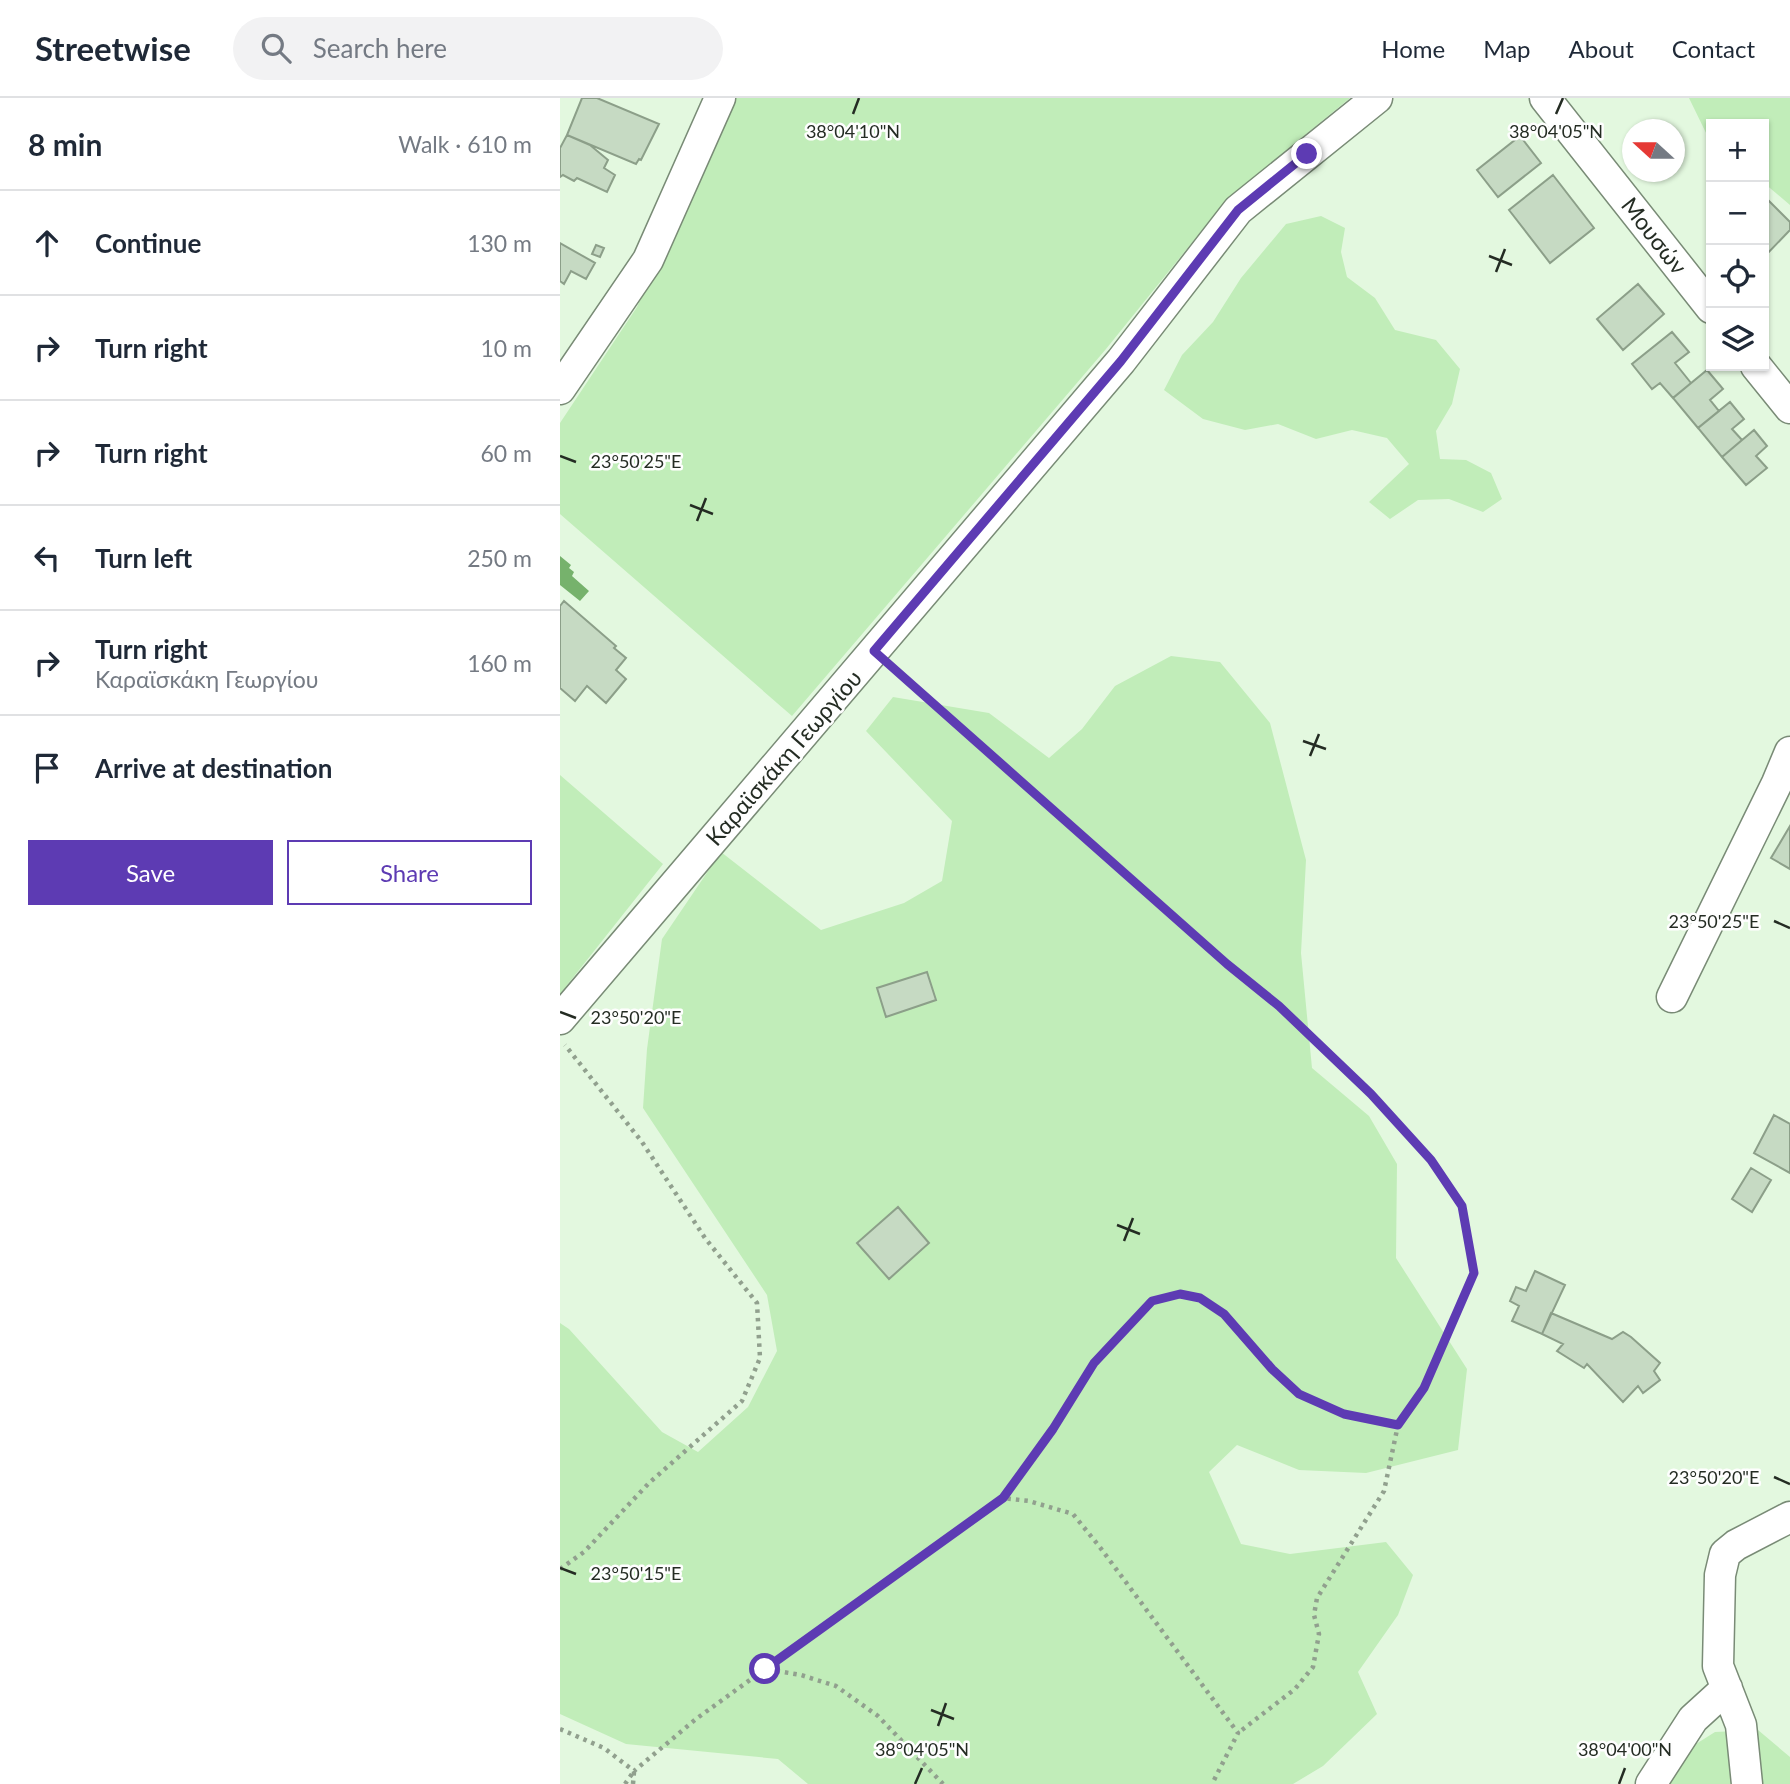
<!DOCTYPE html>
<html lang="en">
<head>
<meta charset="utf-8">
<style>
  :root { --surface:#fff; --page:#f2f2f3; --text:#1f2937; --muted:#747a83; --line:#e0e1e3; --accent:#5d3bb3 }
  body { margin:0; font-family:Lato,sans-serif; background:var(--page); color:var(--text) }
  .controls { position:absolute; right:21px; top:21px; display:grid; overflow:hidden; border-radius:0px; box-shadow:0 2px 5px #0004 }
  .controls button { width:63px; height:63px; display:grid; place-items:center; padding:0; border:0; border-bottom:2px solid var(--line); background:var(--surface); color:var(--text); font:35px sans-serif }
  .compass { position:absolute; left:1062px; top:21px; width:63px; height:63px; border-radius:50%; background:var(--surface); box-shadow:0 2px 5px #0004; rotate:291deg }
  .stop { position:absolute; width:21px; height:21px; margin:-16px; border:5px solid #5d3bb3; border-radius:50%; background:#fff }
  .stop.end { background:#5d3bb3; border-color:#fff; box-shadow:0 2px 7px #0008 }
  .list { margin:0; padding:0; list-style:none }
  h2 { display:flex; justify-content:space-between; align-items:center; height:91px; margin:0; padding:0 28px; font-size:30px }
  h2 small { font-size:23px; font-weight:400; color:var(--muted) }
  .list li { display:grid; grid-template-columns:46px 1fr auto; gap:21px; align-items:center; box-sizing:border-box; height:105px; padding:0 28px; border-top:2px solid var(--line) }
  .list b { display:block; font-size:26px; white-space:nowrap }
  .list p { margin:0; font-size:23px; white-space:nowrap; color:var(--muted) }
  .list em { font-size:23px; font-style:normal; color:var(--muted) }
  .actions { display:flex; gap:14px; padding:21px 28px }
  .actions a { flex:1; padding:16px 0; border:2px solid var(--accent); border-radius:0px; text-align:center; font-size:24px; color:var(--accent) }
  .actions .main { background:var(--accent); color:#fff }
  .icon { flex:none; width:38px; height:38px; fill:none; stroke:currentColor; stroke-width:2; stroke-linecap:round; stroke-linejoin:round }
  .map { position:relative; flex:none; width:1230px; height:1686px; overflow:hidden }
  header { display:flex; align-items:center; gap:42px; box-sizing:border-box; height:98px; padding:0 35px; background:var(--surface); border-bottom:2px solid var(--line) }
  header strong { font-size:33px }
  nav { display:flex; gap:38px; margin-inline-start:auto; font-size:24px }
  .search { width:490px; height:63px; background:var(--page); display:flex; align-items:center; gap:18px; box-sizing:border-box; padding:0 24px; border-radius:38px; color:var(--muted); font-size:26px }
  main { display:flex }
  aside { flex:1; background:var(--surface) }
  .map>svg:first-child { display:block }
  .green { fill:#c1edb9 }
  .water { fill:#76b26c }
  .building { fill:#c6dac3; stroke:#8c9f89; stroke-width:2 }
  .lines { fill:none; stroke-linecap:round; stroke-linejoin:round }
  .minor-casing { stroke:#798b76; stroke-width:33 }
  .path { stroke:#91a08e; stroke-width:4.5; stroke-dasharray:3.5 5; stroke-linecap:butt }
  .minor { stroke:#fff; stroke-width:30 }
  .route { stroke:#5d3bb3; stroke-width:9 }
  .ticks { fill:none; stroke:#242c23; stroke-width:2.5 }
  .labels { text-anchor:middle; stroke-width:5; stroke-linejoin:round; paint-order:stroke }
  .street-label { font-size:23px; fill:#242c23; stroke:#fefefe }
  .ticks-label { font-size:18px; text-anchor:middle; fill:#242c23; stroke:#fefefe; stroke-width:5; stroke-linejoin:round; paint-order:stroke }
</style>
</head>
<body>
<header>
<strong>Streetwise</strong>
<div class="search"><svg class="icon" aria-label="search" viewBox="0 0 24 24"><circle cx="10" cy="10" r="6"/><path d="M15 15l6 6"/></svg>Search here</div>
<nav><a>Home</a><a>Map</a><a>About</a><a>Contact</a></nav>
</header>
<main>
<aside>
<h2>8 min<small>Walk · 610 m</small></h2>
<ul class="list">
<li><svg class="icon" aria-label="ahead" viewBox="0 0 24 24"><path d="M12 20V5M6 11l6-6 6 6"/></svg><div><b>Continue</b></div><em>130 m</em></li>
<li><svg class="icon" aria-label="right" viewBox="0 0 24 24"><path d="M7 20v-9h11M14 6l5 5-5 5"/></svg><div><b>Turn right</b></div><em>10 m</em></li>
<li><svg class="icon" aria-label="right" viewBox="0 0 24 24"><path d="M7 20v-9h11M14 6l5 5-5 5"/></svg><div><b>Turn right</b></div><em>60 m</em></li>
<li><svg class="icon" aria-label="left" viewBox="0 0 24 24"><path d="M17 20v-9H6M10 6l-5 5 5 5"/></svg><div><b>Turn left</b></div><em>250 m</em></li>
<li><svg class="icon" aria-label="right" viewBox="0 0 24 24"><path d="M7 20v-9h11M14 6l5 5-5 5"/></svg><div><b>Turn right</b><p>Καραϊσκάκη Γεωργίου</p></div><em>160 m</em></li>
<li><svg class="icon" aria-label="arrive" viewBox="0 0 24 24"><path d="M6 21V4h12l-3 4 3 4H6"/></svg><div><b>Arrive at destination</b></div></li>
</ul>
<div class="actions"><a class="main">Save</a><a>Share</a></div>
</aside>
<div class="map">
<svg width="1230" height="1686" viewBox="0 0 1230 1686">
  <rect width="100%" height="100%" fill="#e3f8df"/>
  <path class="green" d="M170 0H790L668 100 546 251 232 618 0 416V325L77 209Z
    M1129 0H1230V107L1204 85V26H1151V40L1147 37Z
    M761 118 785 130 781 154 787 179 815 200 835 232 876 242 900 271 892 306 876 333 880 361 906 362 931 375 942 401 923 414 889 401 858 402 830 421 809 404 849 366 827 340 792 332 756 341 718 326 685 332 643 321 604 292 622 257 653 224 681 180 726 126Z
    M611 558 660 564 710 625 746 762 741 855 752 970 809 1018 837 1066 836 1160 907 1271 898 1352 806 1375 739 1372 677 1347 649 1374 681 1446 730 1456 826 1444 853 1477 838 1517 798 1574 817 1616 763 1668 733 1686H248L218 1661 66 1646 0 1616V1225L9 1231 102 1334 138 1354 188 1309 217 1253 207 1197 83 1010 87 951 102 841 161 754 261 832 344 805 382 783 392 723 306 633 333 599 429 615 489 660 522 631 555 588Z
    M0 677 103 766 0 896Z
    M1198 1632 1230 1659V1686H1108L1128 1651 1155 1634Z"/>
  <path class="water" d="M0 458 11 467 9 470 14 474 12 478 29 493 20 503 0 487Z"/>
  <path class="building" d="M22 0H37L99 26 81 62 79 61 76 66 7 37Z
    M7 37 30 47 48 62 44 70 55 77 47 94 17 80 14 83 3 77 0 79V50Z
    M960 38 981 65 938 99 917 72Z
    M993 77 1034 130 990 165 949 112Z
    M1204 98 1230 124V132L1204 159Z
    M0 145 35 165 26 181 11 173 4 186 0 183Z
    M36 147 44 150 40 159 32 156Z
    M1078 186 1104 216 1063 252 1037 221Z
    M1112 234 1129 254 1115 265 1131 285 1113 300 1100 285 1092 291 1072 266Z
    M1147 272 1163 291 1150 302 1159 313 1138 330 1113 300Z
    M1170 304 1184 321 1172 331 1182 342 1162 359 1138 330Z
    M1194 332 1207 348 1196 358 1207 370 1186 387 1162 359Z
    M4 503 56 548 54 550 66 560 56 572 66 581 46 605 27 588 15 603 0 590V508Z
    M1230 728V771L1211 760Z
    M367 874 376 902 326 919 317 890Z
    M1214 1017 1230 1026V1075L1194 1055Z
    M1191 1070 1211 1082 1192 1114 1172 1101Z
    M338 1109 369 1145 329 1181 297 1145Z
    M975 1173 1005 1187 982 1236 952 1223 959 1208 950 1203 956 1189 966 1193Z
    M991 1215 1052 1241 1063 1234 1071 1239 1100 1265 1094 1273 1100 1282 1083 1295 1078 1288 1063 1304 1027 1266 1024 1270 997 1253 1003 1246 982 1236Z"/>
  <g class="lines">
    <g class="minor-casing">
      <path id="minor" d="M985 0 1151 210
        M1196 268 1230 310
        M0 291 88 162 160 0
        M1112 899 1217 685 1230 654
        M0 921 561 263 678 112 817 0
        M1091 1686 1133 1621 1167 1590
        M1187 1686 1181 1627 1158 1568 1160 1477 1165 1456 1176 1447 1230 1419"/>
    </g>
    <path class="path" d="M335 572 668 866 719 908 811 996 871 1062 902 1108 914 1175 864 1290 838 1327 824 1393 757 1500 754 1517 759 1536 753 1569 735 1591 678 1635
      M443 1400 493 1331 534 1265 592 1203 620 1196 640 1200 664 1216 712 1271 739 1296 784 1316 838 1327
      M0 1471 24 1454 89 1385 182 1303 200 1260 197 1205 145 1140 82 1044 5 947
      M205 1571 443 1400 469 1403 513 1416 539 1448 678 1635 652 1686
      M0 1631 44 1650 74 1673 136 1621 205 1571 241 1577 276 1588 318 1618 383 1686
      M65 1686 74 1673
      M73 1686 74 1674"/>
    <use href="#minor" class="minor"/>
  </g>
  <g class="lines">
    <path class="route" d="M205 1571 443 1400 493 1331 534 1265 592 1203 620 1196 640 1200 664 1216 712 1271 739 1296 784 1316 838 1327 864 1290 914 1175 902 1108 871 1062 811 996 719 908 667 866 314 553 561 263 678 112 747 56"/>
  </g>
  <path class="ticks" d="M293 16 299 0M996 16 1003 0M929 158 952 167M936 174 945 151M0 358 16 364M130 407 153 416M137 423 146 400M743 643 766 651M750 658 759 636M1214 823 1230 830M0 914 16 920M557 1127 580 1136M564 1143 573 1120M1214 1379 1230 1386M0 1470 16 1476M371 1612 394 1621M378 1628 386 1605M355 1686 362 1670M1059 1686 1065 1670"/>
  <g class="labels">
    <g class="street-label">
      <text transform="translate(1094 138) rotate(52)" y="8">Μουσών</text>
      <text transform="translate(224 660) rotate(-49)" y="8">Καραϊσκάκη Γεωργίου</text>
    </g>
  </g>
  <g class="ticks-label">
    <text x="293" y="40">38°04'10"N</text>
    <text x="996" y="40">38°04'05"N</text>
    <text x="76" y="370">23°50'25"E</text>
    <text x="1154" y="830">23°50'25"E</text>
    <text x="76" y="926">23°50'20"E</text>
    <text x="1154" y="1386">23°50'20"E</text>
    <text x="76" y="1482">23°50'15"E</text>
    <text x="362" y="1658">38°04'05"N</text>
    <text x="1065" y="1658">38°04'00"N</text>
  </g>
</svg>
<div class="controls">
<button>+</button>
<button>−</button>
<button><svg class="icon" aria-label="locate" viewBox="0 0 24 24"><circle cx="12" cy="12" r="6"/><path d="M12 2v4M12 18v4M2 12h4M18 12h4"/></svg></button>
<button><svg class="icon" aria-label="layers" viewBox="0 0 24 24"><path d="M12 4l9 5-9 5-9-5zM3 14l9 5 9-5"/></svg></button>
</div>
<svg class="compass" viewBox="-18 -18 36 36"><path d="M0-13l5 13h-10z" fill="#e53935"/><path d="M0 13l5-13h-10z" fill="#747a83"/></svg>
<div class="stop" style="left:205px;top:1571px"></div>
<div class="stop end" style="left:747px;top:56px"></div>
</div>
</main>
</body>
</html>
